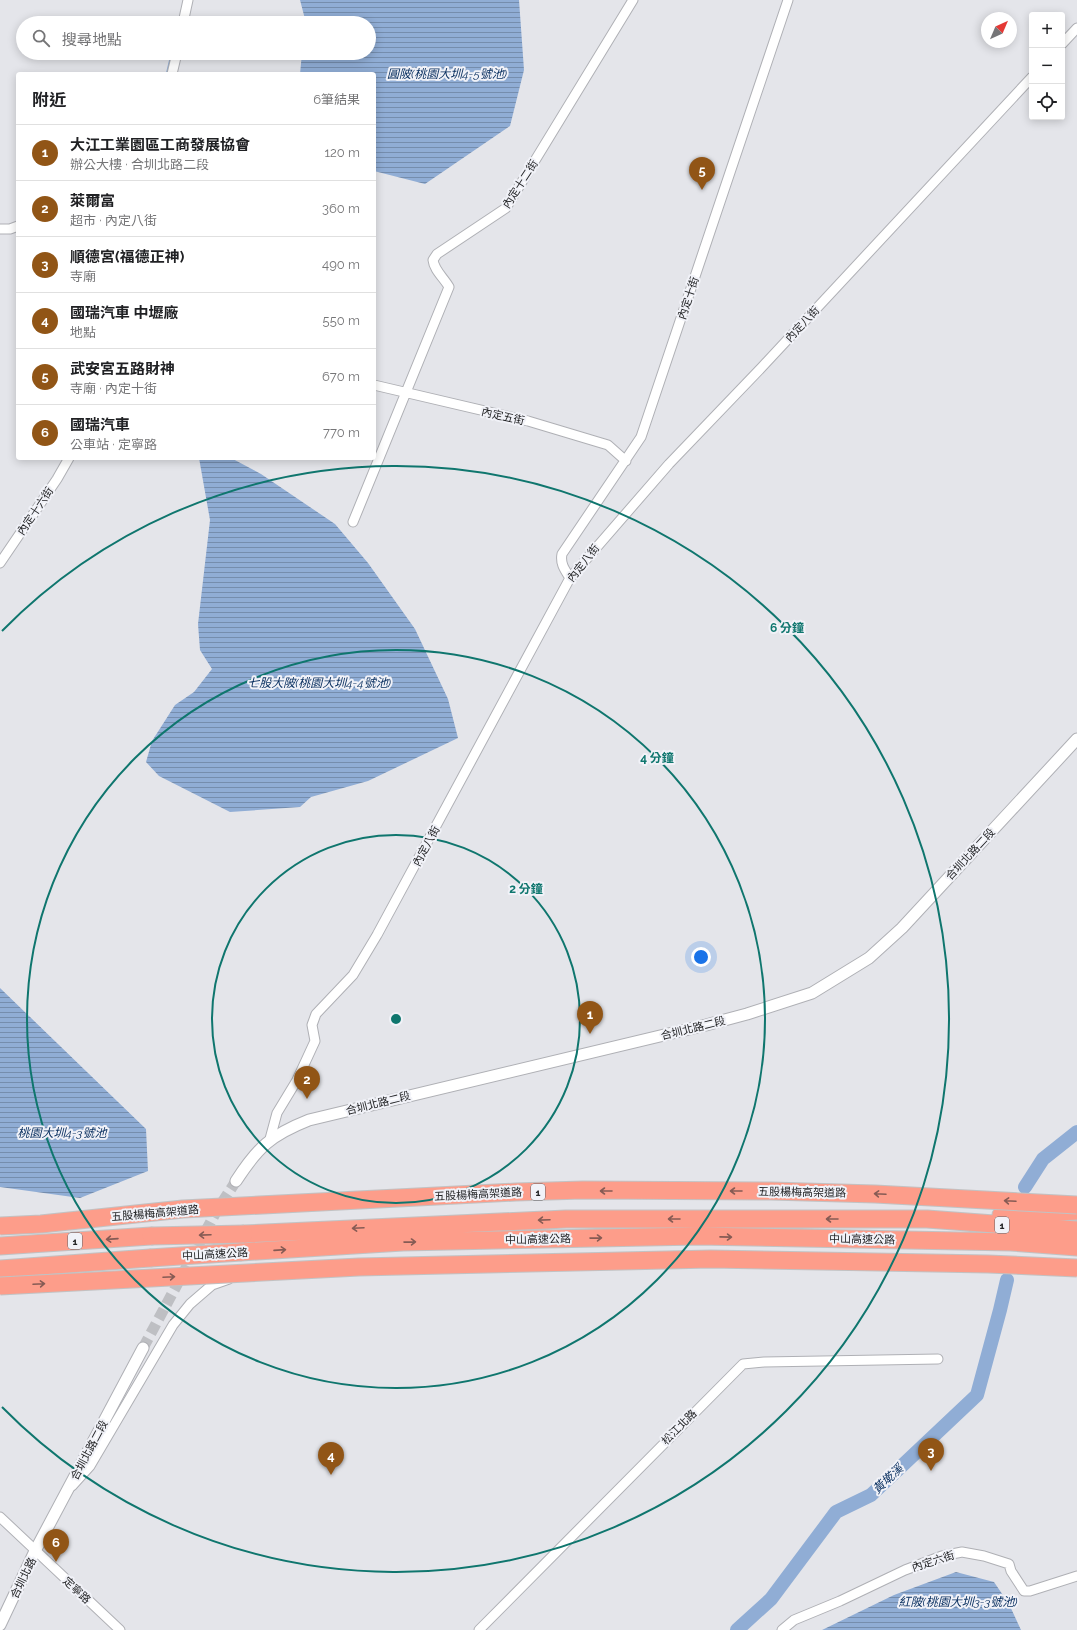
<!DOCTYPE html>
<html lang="zh-TW">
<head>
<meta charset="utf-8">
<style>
  :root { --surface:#fff; --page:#f2f2f2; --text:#202124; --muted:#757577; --line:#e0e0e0; --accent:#915516 }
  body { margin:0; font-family:Raleway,"Noto Sans TC",sans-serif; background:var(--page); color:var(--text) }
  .controls { position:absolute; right:12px; top:12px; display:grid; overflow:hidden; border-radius:4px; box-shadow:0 2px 10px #0003 }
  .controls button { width:36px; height:36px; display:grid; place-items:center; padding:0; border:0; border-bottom:1px solid var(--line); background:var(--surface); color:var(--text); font:20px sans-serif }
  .compass { position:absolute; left:981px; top:12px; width:36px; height:36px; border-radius:50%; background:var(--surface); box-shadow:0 2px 10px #0003; rotate:44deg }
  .you { position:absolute; left:701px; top:957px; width:14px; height:14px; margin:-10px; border:3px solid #fff; border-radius:50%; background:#1a73e8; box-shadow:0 0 0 6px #1a73e833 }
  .badge { display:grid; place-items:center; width:26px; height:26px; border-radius:50%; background:var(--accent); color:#fff; font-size:13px; font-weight:700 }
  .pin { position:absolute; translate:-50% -33px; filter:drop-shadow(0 1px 2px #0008) }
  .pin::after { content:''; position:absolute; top:21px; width:14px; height:12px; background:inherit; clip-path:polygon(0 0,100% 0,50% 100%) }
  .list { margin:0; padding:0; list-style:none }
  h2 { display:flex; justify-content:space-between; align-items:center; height:52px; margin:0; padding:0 16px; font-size:17px }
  h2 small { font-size:13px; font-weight:400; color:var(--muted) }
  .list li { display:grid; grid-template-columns:26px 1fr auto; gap:12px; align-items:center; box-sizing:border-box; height:56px; padding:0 16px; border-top:1px solid var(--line) }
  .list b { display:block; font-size:15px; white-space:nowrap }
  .list p { margin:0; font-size:13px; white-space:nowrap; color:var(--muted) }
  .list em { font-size:13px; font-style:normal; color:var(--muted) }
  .icon { flex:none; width:22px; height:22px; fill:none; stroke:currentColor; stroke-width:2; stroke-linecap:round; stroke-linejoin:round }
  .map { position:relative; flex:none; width:1077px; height:1630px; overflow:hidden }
  .search { position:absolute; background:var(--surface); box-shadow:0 2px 10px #0003; left:16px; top:16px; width:360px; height:44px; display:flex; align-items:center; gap:10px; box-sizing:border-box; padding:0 14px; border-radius:22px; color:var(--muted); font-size:15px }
  .panel { position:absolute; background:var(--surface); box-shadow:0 2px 10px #0003; left:16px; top:72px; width:360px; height:388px; border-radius:4px }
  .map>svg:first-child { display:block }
  .water { fill:url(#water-rules) }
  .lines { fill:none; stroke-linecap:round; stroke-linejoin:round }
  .stream { stroke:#90add5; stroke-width:2.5 }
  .river { stroke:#90add5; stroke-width:14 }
  .tertiary-tunnel { stroke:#bebfc3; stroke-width:11; stroke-dasharray:11 5.5; stroke-linecap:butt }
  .minor-casing { stroke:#afb0b5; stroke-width:11 }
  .tertiary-casing { stroke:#afb0b5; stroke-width:13 }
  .motorway-casing { stroke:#c2c2c3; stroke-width:19 }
  .minor { stroke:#fff; stroke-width:9 }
  .tertiary { stroke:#fff; stroke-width:11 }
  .motorway { stroke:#fd9d8a; stroke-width:17 }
  .motorway-bridge-casing { stroke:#c2c2c3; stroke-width:19; stroke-linecap:butt }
  .motorway-bridge { stroke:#fd9d8a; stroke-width:17 }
  .oneway { stroke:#865b54 }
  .ring { fill:none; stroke:#0f766e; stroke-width:2 }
  .labels { text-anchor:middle; stroke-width:4; stroke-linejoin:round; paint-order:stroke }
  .shield { fill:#f1f2f8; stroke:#626266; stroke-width:1 }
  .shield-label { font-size:10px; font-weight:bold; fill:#242527 }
  .street-label { font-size:11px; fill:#242527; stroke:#f1f2f8 }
  .water-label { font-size:12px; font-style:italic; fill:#052c5d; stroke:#f1f2f8 }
  .centre { fill:#0f766e; stroke:#f1f2f8; stroke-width:2 }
  .ring-label { font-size:12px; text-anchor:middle; font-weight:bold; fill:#0f766e; stroke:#f1f2f8; stroke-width:4; stroke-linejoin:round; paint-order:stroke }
</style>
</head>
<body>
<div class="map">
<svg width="1077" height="1630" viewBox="0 0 1077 1630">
  <defs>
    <pattern id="water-rules" width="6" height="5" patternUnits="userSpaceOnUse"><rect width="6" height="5" fill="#90add5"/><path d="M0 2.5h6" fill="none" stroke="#758dad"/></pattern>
  </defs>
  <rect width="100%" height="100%" fill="#e4e5ea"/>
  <path class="water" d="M300 0H519L524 70 510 126 425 184 374 171V74H300L302 53H369V23H306Z
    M199 458H231L261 474 335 524 368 563 415 629 448 699 458 738 368 781 311 797 300 807 230 812 159 776 146 762 152 741 175 705 194 692 212 669 200 650 198 624 210 520Z
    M0 988 146 1129 148 1171 80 1198 0 1187Z
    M956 1572 994 1582 1009 1604 1021 1630H822L894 1595Z"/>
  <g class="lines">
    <path class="stream" d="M167 74 172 53"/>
    <path class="river" d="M1025 1187 1043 1159 1077 1132
      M737 1630 771 1599 836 1512 871 1495 977 1395 1000 1310 1007 1280"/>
    <path class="tertiary-tunnel" d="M143 1348 216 1212 236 1181"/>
    <g class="minor-casing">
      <path id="minor" d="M183 23 188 0
        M1062 44 1077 28
        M172 74 177 53
        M0 229H10L18 226
        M374 385 528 421 608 445 626 461
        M353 522 449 287C444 278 434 270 433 260L437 254 506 208 633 0
        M0 563 57 479 69 458
        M570 578C565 570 560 564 562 554L641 437 788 0
        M270 1139 277 1113 297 1080 315 1041 312 1025 316 1014 353 975 377 935 570 578 669 464 762 367 1032 77
        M72 1486 90 1466 173 1325 190 1304 212 1285 229 1279
        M0 1517 120 1630
        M479 1630 743 1364 764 1362 938 1359
        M782 1630 794 1620 840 1601 905 1570 942 1556 962 1552 984 1556 1009 1564 1011 1571 1024 1591H1030L1077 1576"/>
    </g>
    <g class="tertiary-casing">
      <path id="tertiary" d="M236 1181C258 1147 271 1135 309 1120L706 1025 747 1014 812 993 869 958 902 928 1077 739
        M0 1625 35 1551 143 1348"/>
    </g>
    <g class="motorway-casing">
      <path id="motorway" d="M1001 1215 1077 1211
        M244 1234 566 1219H927L1077 1230
        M0 1246 151 1236
        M241 1252 403 1242 699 1236 1011 1242 1077 1247
        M0 1269 150 1258"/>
    </g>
    <use href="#minor" class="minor"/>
    <use href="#tertiary" class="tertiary"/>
    <use href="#motorway" class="motorway"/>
    <g class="motorway-bridge-casing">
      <path id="motorway-bridge" d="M0 1226 41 1224 183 1209 516 1192 583 1190 771 1191 875 1194 1077 1205
        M151 1236 244 1234
        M150 1258 241 1252
        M0 1286 359 1267 711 1259 988 1264 1077 1268"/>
    </g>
    <use href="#motorway-bridge" class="motorway-bridge"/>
  </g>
  <defs><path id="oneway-shaft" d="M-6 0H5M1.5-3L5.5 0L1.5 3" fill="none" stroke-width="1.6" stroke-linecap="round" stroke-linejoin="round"/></defs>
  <g class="oneway">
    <use href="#oneway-shaft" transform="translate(606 1191) rotate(-180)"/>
    <use href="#oneway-shaft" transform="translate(736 1191) rotate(-180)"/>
    <use href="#oneway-shaft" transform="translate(880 1194) rotate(-177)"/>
    <use href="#oneway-shaft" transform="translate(1010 1201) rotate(-177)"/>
    <use href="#oneway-shaft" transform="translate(674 1219) rotate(-180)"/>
    <use href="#oneway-shaft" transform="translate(832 1219) rotate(-180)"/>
    <use href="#oneway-shaft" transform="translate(544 1220) rotate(178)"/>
    <use href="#oneway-shaft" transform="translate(358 1228) rotate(177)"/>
    <use href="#oneway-shaft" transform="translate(205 1235) rotate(178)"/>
    <use href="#oneway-shaft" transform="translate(726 1237) rotate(1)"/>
    <use href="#oneway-shaft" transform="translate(596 1238) rotate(-1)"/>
    <use href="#oneway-shaft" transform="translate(112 1239) rotate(176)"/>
    <use href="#oneway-shaft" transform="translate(410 1242) rotate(-1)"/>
    <use href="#oneway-shaft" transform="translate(280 1250) rotate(-4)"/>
    <use href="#oneway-shaft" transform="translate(169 1277) rotate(-3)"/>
    <use href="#oneway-shaft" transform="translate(39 1284) rotate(-3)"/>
  </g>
  <g class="ring">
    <circle cx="396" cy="1019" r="184"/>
    <circle cx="396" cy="1019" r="369"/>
    <path d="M2 631A553 553 0 1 1 2 1407"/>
  </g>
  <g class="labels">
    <g class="shield">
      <rect x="531" y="1184" width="14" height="16" rx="3"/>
      <rect x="995" y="1217" width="14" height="16" rx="3"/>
      <rect x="68" y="1233" width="14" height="16" rx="3"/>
    </g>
    <g class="shield-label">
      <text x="538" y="1196">1</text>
      <text x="1002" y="1229">1</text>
      <text x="75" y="1245">1</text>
    </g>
    <g class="street-label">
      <text transform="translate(520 184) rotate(-57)" y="4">內定十二街</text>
      <text transform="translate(688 298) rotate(-72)" y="4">內定十街</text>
      <text transform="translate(802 324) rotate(-47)" y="4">內定八街</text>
      <text transform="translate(503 416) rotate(13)" y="4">內定五街</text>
      <text transform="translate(35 511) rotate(-56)" y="4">內定十六街</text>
      <text transform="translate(583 563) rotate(-52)" y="4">內定八街</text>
      <text transform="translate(426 846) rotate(-62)" y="4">內定八街</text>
      <text transform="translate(970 854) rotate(-47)" y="4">合圳北路二段</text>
      <text transform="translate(693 1028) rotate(-14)" y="4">合圳北路二段</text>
      <text transform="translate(378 1103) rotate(-14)" y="4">合圳北路二段</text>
      <text transform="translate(802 1192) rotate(1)" y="4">五股楊梅高架道路</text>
      <text transform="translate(478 1194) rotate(-3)" y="4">五股楊梅高架道路</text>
      <text transform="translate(155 1213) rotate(-5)" y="4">五股楊梅高架道路</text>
      <text transform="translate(538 1239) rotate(-1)" y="4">中山高速公路</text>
      <text transform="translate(862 1239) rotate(1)" y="4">中山高速公路</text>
      <text transform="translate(215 1254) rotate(-3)" y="4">中山高速公路</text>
      <text transform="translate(679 1427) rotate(-45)" y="4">松江北路</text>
      <text transform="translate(89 1450) rotate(-62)" y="4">合圳北路二段</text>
      <text transform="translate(933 1561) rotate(-18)" y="4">內定六街</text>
      <text transform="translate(23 1578) rotate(-64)" y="4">合圳北路</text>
      <text transform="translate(77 1590) rotate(43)" y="4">定寧路</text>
    </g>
    <g class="water-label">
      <text x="447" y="78">圓陂(桃園大圳4-5號池)</text>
      <text x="319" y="687">七股大陂(桃園大圳4-4號池)</text>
      <text x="62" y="1137">桃園大圳4-3號池</text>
      <text transform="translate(888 1479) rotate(-43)" y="4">黃墘溪</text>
      <text x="958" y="1606">紅陂(桃園大圳3-3號池)</text>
    </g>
  </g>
  <circle cx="396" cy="1019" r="6" class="centre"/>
  <g class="ring-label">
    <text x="787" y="632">6 分鐘</text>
    <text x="657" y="762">4 分鐘</text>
    <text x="526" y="893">2 分鐘</text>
  </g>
</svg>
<div class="controls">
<button>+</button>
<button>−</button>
<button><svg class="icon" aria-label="locate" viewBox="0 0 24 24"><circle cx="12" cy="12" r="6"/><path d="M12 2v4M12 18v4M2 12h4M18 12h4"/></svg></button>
</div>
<svg class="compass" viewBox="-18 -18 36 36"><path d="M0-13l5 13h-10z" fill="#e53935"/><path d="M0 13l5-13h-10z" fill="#757577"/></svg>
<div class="you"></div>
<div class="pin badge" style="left:590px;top:1034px">1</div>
<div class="pin badge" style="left:307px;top:1099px">2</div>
<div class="pin badge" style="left:931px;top:1471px">3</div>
<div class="pin badge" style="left:331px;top:1475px">4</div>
<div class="pin badge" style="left:702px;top:190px">5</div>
<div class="pin badge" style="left:56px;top:1562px">6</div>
<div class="search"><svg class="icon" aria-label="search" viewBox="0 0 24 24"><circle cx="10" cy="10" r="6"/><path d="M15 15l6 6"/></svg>搜尋地點</div>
<section class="panel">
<h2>附近<small>6筆結果</small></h2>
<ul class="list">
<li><span class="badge">1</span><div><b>大江工業園區工商發展協會</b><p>辦公大樓 · 合圳北路二段</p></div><em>120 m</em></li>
<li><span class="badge">2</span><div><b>萊爾富</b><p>超市 · 內定八街</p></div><em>360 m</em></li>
<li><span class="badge">3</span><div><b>順德宮(福德正神)</b><p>寺廟</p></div><em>490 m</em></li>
<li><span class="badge">4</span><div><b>國瑞汽車 中壢廠</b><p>地點</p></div><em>550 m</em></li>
<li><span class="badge">5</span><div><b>武安宮五路財神</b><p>寺廟 · 內定十街</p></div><em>670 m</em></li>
<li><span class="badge">6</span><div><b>國瑞汽車</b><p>公車站 · 定寧路</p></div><em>770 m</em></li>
</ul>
</section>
</div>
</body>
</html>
